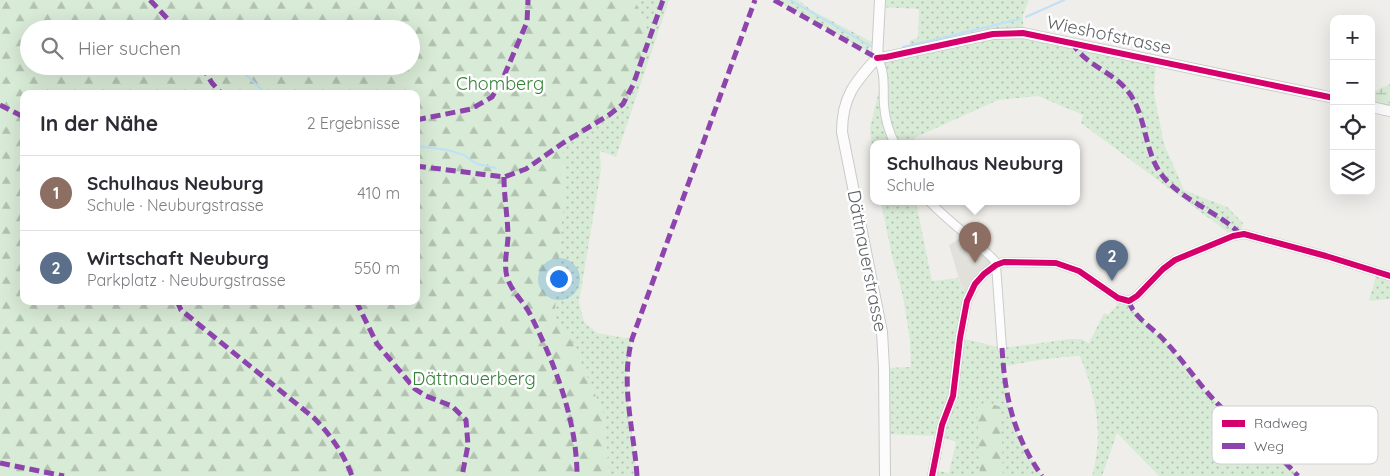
<!DOCTYPE html>
<html lang="de">
<head>
<meta charset="utf-8">
<style>
  :root { --surface:#fff; --page:#f7f7f7; --text:#2b2b33; --muted:#7c7c81; --line:#e1e1e2; --accent:#0b8043 }
  body { margin:0; font-family:Quicksand,sans-serif; background:var(--page); color:var(--text) }
  .controls { position:absolute; right:15px; top:15px; display:grid; overflow:hidden; border-radius:10px; box-shadow:0 5px 20px #0002 }
  .controls button { width:45px; height:45px; display:grid; place-items:center; padding:0; border:0; border-bottom:1px solid var(--line); background:var(--surface); color:var(--text); font:25px sans-serif }
  .you { position:absolute; left:558px; top:278px; width:18px; height:18px; margin:-12px; border:4px solid #fff; border-radius:50%; background:#1a73e8; box-shadow:0 0 0 8px #1a73e833 }
  .badge { display:grid; place-items:center; width:32px; height:32px; border-radius:50%; background:var(--accent); color:#fff; font-size:16px; font-weight:700 }
  .pin { position:absolute; translate:-50% -41px; filter:drop-shadow(0 1px 2px #0008) }
  .pin::after { content:''; position:absolute; top:26px; width:18px; height:15px; background:inherit; clip-path:polygon(0 0,100% 0,50% 100%) }
  .popup { position:absolute; left:870px; top:140px; width:210px; height:65px; box-sizing:border-box; display:grid; place-content:center; border-radius:10px; background:var(--surface); filter:drop-shadow(0 1px 4px #0005); font-size:16px; white-space:nowrap; color:var(--muted) }
  .popup b { font-size:19px; color:var(--text) }
  .popup::after { content:''; position:absolute; left:50%; top:100%; margin-left:-10px; border:10px solid transparent; border-top-color:var(--surface) }
  .list { margin:0; padding:0; list-style:none }
  h2 { display:flex; justify-content:space-between; align-items:center; height:65px; margin:0; padding:0 20px; font-size:21px }
  h2 small { font-size:16px; font-weight:400; color:var(--muted) }
  .list li { display:grid; grid-template-columns:32px 1fr auto; gap:15px; align-items:center; box-sizing:border-box; height:75px; padding:0 20px; border-top:1px solid var(--line) }
  .list b { display:block; font-size:19px; white-space:nowrap }
  .list p { margin:0; font-size:16px; white-space:nowrap; color:var(--muted) }
  .list em { font-size:16px; font-style:normal; color:var(--muted) }
  .icon { flex:none; width:28px; height:28px; fill:none; stroke:currentColor; stroke-width:2; stroke-linecap:round; stroke-linejoin:round }
  .map { position:relative; flex:none; width:1390px; height:476px; overflow:hidden }
  .search { position:absolute; background:var(--surface); box-shadow:0 5px 20px #0002; left:20px; top:20px; width:400px; height:55px; display:flex; align-items:center; gap:12px; box-sizing:border-box; padding:0 18px; border-radius:28px; color:var(--muted); font-size:19px }
  .panel { position:absolute; background:var(--surface); box-shadow:0 5px 20px #0002; left:20px; top:90px; width:400px; height:215px; border-radius:10px }
  .map>svg:first-child { display:block }
  .education { fill:#e2e0da }
  .grass { fill:url(#grass-dots) }
  .forest { fill:url(#forest-firs); fill-rule:evenodd }
  .wetland { fill:url(#wetland-marsh) }
  .lines { fill:none; stroke-linecap:round; stroke-linejoin:round }
  .stream { stroke:#bfe0f9; stroke-width:2 }
  .street-casing { stroke:#cbcccc; stroke-width:10 }
  .secondary-casing { stroke:#cacacb; stroke-width:12 }
  .street { stroke:#fdfcfc; stroke-width:8 }
  .secondary { stroke:#fdfcfc; stroke-width:10 }
  .quiet { stroke:#8e44ad; stroke-width:5; stroke-dasharray:10 5; stroke-linecap:butt }
  .cycleway-casing { stroke:#fff; stroke-width:9 }
  .cycleway { stroke:#d6006c; stroke-width:6 }
  .labels { text-anchor:middle; stroke-width:5; stroke-linejoin:round; paint-order:stroke }
  .street-label { font-size:18px; fill:#5f6368; stroke:#fff }
  .park-label { font-size:18px; fill:#348238; stroke:#fff }
  .key { fill:#fff; stroke:#cfd0d2; stroke-width:1 }
  .key-label { font-size:14px; fill:#5f6368 }
</style>
</head>
<body>
<div class="map">
<svg width="1390" height="476" viewBox="0 0 1390 476">
  <defs>
    <pattern id="grass-dots" width="8" height="8" patternUnits="userSpaceOnUse" patternTransform="scale(1.25)"><rect width="8" height="8" fill="#d8ebd6"/><path d="M2 2h.1M6 6h.1" fill="none" stroke="#b2c2b1" stroke-width="1.8" stroke-linecap="round"/></pattern>
    <pattern id="forest-firs" width="22" height="20" patternUnits="userSpaceOnUse" patternTransform="scale(1.25)"><rect width="22" height="20" fill="#d8ebd6"/><path d="M5 1l3.5 6h-7zM16 11l3.5 6h-7z" fill="#b2c2b1"/></pattern>
    <pattern id="wetland-marsh" width="20" height="14" patternUnits="userSpaceOnUse" patternTransform="scale(1.25)"><rect width="20" height="14" fill="#d8ebd6"/><path d="M1 5h8M5 5V1M11 12h8M15 12V8" fill="none" stroke="#b2c2b1"/></pattern>
  </defs>
  <rect width="100%" height="100%" fill="#efeeea"/>
  <path class="education" d="M967 234 996 265 970 293 964 291 962 285H961L949 245Z"/>
  <path class="grass" d="M635 0H669L616 157 600 151 601 170 579 302 584 322 597 333 632 339C620 385 634 430 637 476H609L604 415 554 323 564 197 563 143 609 115 633 85 649 36Z
    M774 0H798L811 10 872 42 867 51Z
    M880 0H1029L1023 15V32L1156 60 1154 93 1164 144 1184 190 1227 207 1243 223 1240 234 1233 236 1081 123 1083 115 1038 96 998 100 914 138 917 144H874V167L870 128 883 74 877 58 910 52V40L918 38 919 9 879 7Z
    M881 202H916L932 281 958 278 964 291 970 293 960 338 1002 348 1070 339H1081L1089 343 1104 313 1108 315 1120 302 1129 301C1132 314 1154 330 1164 340 1184 362 1200 387 1221 407 1246 431 1275 450 1298 476H1159L1117 433 1102 476H1092C1104 434 1096 396 1080 356 1054 357 1029 361 1004 367 1005 381 1007 396 1010 410 1015 433 1029 456 1042 476H932L933 470 949 473 956 442 939 436 885 434 884 368 911 367 910 341 903 296 892 256Z
    M1377 272 1390 276V299L1369 301Z"/>
  <path class="forest" d="M0 0H635L649 36 633 85 623 104 609 115 563 143 564 197 554 323 570 337 604 415 609 476H0ZM29 29H411V66H29ZM24 94H416V301H24Z
    M985 402 1001 407 1003 476H980L977 408Z"/>
  <path class="wetland" d="M1390 84V111L1371 107V93Z"/>
  <g class="lines">
    <path class="stream" d="M790 0 874 48
      M1026 17 1064 0
      M903 47 1020 19
      M238 67 266 94
      M416 146 448 150 464 155 477 164 496 168"/>
    <g class="street-casing">
      <path id="street" d="M877 58C886 72 883 89 884 105 885 119 889 132 895 144
        M930 202C950 223 974 239 994 260L996 265 1002 348
        M932 476 942 425 953 396 960 338 967 301 975 284 984 274 996 265 1004 262 1056 263 1079 271 1118 298 1129 301 1137 296 1163 269 1175 260 1233 236 1244 234 1326 256 1390 276"/>
    </g>
    <g class="secondary-casing">
      <path id="secondary" d="M877 58 886 57 993 34 1023 33 1334 98
        M877 58C855 82 842 97 842 132L882 332 884 368 885 476
        M877 58 880 0
        M1371 107 1390 111"/>
    </g>
    <use href="#street" class="street"/>
    <use href="#secondary" class="secondary"/>
    <path class="quiet" d="M150 0 177 29
      M774 0 877 58
      M1072 42C1083 64 1111 71 1126 89 1147 113 1143 149 1161 174 1180 200 1218 211 1240 234
      M202 66 212 83 222 94
      M0 105 24 117
      M416 120 471 109 492 97 504 76 527 22 528 0
      M416 166 504 177 526 169 563 143 609 115 623 104 633 85 663 0
      M504 177C504 198 508 218 508 238 507 252 503 266 508 280 513 293 525 303 531 316 555 364 577 421 577 476
      M177 301 181 310 314 418C330 434 344 454 352 476
      M356 301 377 344 415 389 426 396 452 406 466 420 468 445 462 476
      M1129 301C1132 315 1151 327 1161 337 1183 359 1199 386 1221 407 1246 431 1275 450 1298 476
      M1002 348C1005 397 1013 435 1042 476
      M0 463 64 476
      M637 476C634 430 620 385 632 339L755 0"/>
    <g class="cycleway-casing">
      <path id="cycleway" d="M877 58 886 57 993 34 1023 33 1334 98
        M932 476 942 425 953 396 960 338 967 301 975 284 984 274 996 265 1004 262 1056 263 1079 271 1118 298 1129 301 1137 296 1163 269 1175 260 1233 236 1244 234 1326 256 1390 276"/>
    </g>
    <use href="#cycleway" class="cycleway"/>
  </g>
  <g class="labels">
    <g class="street-label">
      <text transform="translate(1109 35) rotate(12)" y="6">Wieshofstrasse</text>
      <text transform="translate(867 261) rotate(79)" y="6">Dättnauerstrasse</text>
    </g>
    <g class="park-label">
      <text x="500" y="90">Chomberg</text>
      <text x="474" y="385">Dättnauerberg</text>
    </g>
  </g>
  <rect x="1212" y="406" width="166" height="58" rx="8" class="key"/>
  <rect x="1222" y="420" width="23" height="7" fill="#d6006c"/>
  <rect x="1222" y="443" width="23" height="6" fill="#8e44ad"/>
  <g class="key-label">
    <text x="1254" y="428">Radweg</text>
    <text x="1254" y="451">Weg</text>
  </g>
</svg>
<div class="controls">
<button>+</button>
<button>−</button>
<button><svg class="icon" aria-label="locate" viewBox="0 0 24 24"><circle cx="12" cy="12" r="6"/><path d="M12 2v4M12 18v4M2 12h4M18 12h4"/></svg></button>
<button><svg class="icon" aria-label="layers" viewBox="0 0 24 24"><path d="M12 4l9 5-9 5-9-5zM3 14l9 5 9-5"/></svg></button>
</div>
<div class="you"></div>
<div class="pin badge" style="left:975px;top:263px;background:#8d6e63">1</div>
<div class="popup"><b>Schulhaus Neuburg</b>Schule</div>
<div class="pin badge" style="left:1112px;top:281px;background:#5c6f8a">2</div>
<div class="search"><svg class="icon" aria-label="search" viewBox="0 0 24 24"><circle cx="10" cy="10" r="6"/><path d="M15 15l6 6"/></svg>Hier suchen</div>
<section class="panel">
<h2>In der Nähe<small>2 Ergebnisse</small></h2>
<ul class="list">
<li><span class="badge" style="background:#8d6e63">1</span><div><b>Schulhaus Neuburg</b><p>Schule · Neuburgstrasse</p></div><em>410 m</em></li>
<li><span class="badge" style="background:#5c6f8a">2</span><div><b>Wirtschaft Neuburg</b><p>Parkplatz · Neuburgstrasse</p></div><em>550 m</em></li>
</ul>
</section>
</div>
</body>
</html>
